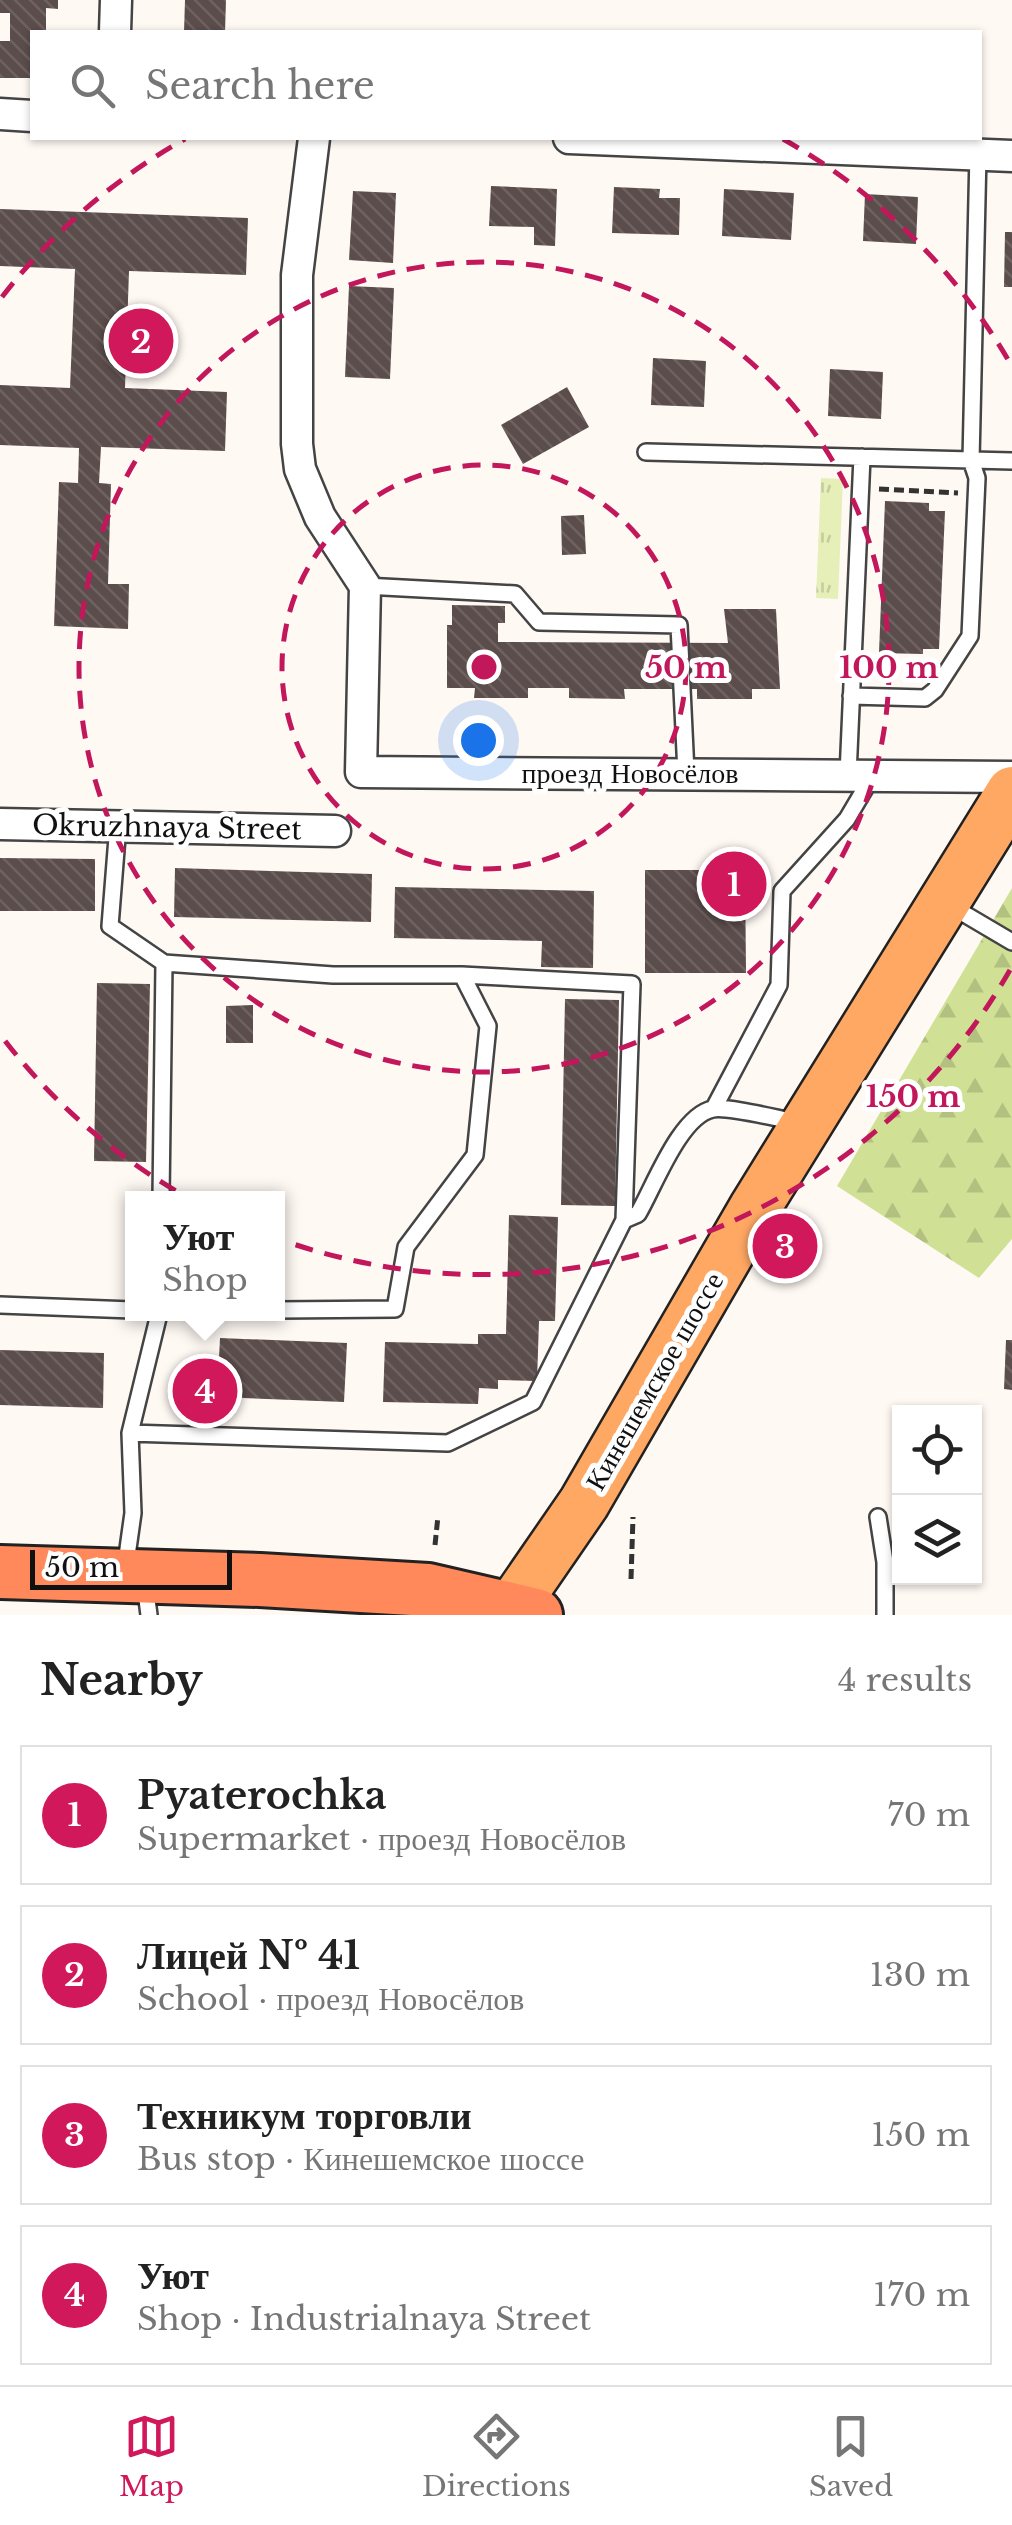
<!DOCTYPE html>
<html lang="en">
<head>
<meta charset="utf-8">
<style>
  :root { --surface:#fff; --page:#f2f2f2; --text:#222; --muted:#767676; --line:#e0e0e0; --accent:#d1185b }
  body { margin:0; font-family:"Libre Baskerville",serif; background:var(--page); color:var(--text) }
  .controls { position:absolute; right:30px; bottom:30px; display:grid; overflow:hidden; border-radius:0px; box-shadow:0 2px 8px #0004 }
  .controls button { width:90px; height:90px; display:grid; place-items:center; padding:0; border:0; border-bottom:2px solid var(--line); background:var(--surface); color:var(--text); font:50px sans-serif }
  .scale { position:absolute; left:30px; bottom:25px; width:202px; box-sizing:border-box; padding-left:10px; border:5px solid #111; border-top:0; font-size:28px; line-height:35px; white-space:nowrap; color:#111; -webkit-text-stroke:8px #fff; paint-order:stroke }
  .you { position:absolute; left:478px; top:740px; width:35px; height:35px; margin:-25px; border:8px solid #fff; border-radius:50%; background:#1a73e8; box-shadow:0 0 0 15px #1a73e833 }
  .badge { display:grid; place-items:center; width:65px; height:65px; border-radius:50%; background:var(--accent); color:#fff; font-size:32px; font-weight:700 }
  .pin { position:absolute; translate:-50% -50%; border:5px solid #fff; box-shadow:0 2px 10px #0006 }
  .popup { position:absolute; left:125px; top:1191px; width:160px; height:130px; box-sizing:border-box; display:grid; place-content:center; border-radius:0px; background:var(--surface); filter:drop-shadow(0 2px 8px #0005); font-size:32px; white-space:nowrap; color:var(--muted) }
  .popup b { font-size:38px; color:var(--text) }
  .popup::after { content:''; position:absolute; left:50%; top:100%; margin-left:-20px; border:20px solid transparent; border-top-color:var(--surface) }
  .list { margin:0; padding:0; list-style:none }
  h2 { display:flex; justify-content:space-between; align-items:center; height:130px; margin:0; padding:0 40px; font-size:42px }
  h2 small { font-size:32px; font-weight:400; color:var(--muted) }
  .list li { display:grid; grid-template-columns:65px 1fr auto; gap:30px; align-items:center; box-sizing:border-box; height:140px; margin:0 20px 20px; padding:0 20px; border:2px solid var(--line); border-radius:0px }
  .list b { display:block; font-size:38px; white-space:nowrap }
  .list p { margin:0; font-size:32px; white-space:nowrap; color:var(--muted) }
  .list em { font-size:32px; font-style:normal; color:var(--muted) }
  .icon { flex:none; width:55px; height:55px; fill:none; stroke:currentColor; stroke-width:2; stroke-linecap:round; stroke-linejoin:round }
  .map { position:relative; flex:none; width:1012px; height:1615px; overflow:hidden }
  .search { position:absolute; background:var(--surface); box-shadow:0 2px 8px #0004; left:30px; right:30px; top:30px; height:110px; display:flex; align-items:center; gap:25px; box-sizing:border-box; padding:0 35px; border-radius:0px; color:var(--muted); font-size:38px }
  .sheet { height:770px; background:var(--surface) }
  nav { display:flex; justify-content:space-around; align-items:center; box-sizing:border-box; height:140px; border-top:2px solid var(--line); background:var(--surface); font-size:28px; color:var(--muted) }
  nav a { display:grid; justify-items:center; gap:5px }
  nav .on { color:var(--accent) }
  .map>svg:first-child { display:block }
  .forest { fill:url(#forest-firs) }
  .park { fill:url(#park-tufts) }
  .building { fill:url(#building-back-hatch) }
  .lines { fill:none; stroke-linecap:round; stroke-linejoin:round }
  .service-casing { stroke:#444; stroke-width:20 }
  .minor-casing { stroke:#444; stroke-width:35 }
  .primary-casing { stroke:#222; stroke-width:55 }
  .trunk-casing { stroke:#222; stroke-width:58 }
  .path { stroke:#333; stroke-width:5; stroke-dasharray:10 5; stroke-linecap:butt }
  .service { stroke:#fff; stroke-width:15 }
  .minor { stroke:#fff; stroke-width:30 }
  .primary { stroke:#ffa864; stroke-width:50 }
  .trunk { stroke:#ff895b; stroke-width:52 }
  .ring { fill:none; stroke:#c2185b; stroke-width:5; stroke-dasharray:18 12 }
  .labels { text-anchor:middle; stroke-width:10; stroke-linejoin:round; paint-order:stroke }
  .street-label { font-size:28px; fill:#111; stroke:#fff }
  .centre { fill:#c2185b; stroke:#fff; stroke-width:5 }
  .ring-label { font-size:30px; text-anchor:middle; font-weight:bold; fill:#c2185b; stroke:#fff; stroke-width:10; stroke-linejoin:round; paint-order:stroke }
</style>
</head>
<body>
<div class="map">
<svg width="1012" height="1615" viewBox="0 0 1012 1615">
  <defs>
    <pattern id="forest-firs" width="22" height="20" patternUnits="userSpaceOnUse" patternTransform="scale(2.5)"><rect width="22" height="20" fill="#d0e196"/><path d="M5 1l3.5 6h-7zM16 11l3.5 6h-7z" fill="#b2c080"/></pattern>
    <pattern id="park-tufts" width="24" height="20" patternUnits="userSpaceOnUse" patternTransform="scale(2.5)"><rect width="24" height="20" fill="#e6efb8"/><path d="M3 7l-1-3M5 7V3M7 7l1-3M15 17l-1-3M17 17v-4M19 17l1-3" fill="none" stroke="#c4cc9d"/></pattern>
    <pattern id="building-back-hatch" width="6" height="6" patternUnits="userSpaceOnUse" patternTransform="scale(2.5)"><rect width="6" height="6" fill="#5b4d4b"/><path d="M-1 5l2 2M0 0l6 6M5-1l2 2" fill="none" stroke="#6e6261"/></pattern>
  </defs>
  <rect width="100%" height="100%" fill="#fff9f4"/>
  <path class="forest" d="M1012 888V1239L979 1278 837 1186Z"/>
  <path class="park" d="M821 478 843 479 838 599 816 598Z"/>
  <path class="building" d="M0 0H58V9L46 8V32H32V78H0V41H10V13H0Z
    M185 0H226L225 32H184Z
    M491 186 557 189 555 246 534 245V227L489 226Z
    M614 187 660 189 659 198H680L679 235 612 233Z
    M724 189 794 193 791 240 722 236Z
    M353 191 396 193 393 263 349 260Z
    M865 194 918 197 916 244 863 241Z
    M0 209 248 218 246 275 129 271 125 388 227 392 225 451 101 447 99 483 111 484 108 584H129L128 629 54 626 59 482 78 483 79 448 0 445V385L70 388 75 269 0 266Z
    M1005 232H1012V287H1004Z
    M349 286 394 288 390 379 345 377Z
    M653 358 706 361 704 407 651 405Z
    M830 369 883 372 881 419 828 416Z
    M567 387 589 427 523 464 501 425Z
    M885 501 929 503V511H945L939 649H923V654L879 653Z
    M584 515 586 554 562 555 561 516Z
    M452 605 505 606V623H498V642L728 643 724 609H776L780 689H752V699H697V689H624L625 699 569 698V688H528V698H474L475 688H447V625H452Z
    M0 858 95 859V911H0Z
    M175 868 372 874 371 922 174 917Z
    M645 870H745L746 973H645Z
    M395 887 594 891 593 968 541 967 542 941 394 938Z
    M97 983 150 984 146 1162 94 1161Z
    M565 999 619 1000 615 1206 561 1205Z
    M253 1005V1043H226V1006Z
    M509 1215 558 1217 555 1321H539L537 1381 498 1380V1389L479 1388 478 1404 383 1402 385 1342 478 1344V1334H506Z
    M220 1338 347 1343 344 1402 217 1397Z
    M1006 1340H1012V1390L1004 1389Z
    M0 1350 104 1353 103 1408 0 1405Z"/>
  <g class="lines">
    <g class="service-casing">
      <path id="service" d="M646 452 1012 461
        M365 586 515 594 539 622 679 625 686 773
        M851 696 925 698 935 690 970 636 977 478 971 460 978 154
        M848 775 862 457
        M118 825 110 926 164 963
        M951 906 1012 942
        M462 975 632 984 624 1220 638 1214C654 1187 680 1115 713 1109 728 1106 779 1119 797 1122
        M714 1108 779 985 782 891 847 819 873 775
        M161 1198 164 963 333 975H462L488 1026 475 1155 406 1247 395 1309 278 1310
        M0 1305 132 1310
        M130 1433 448 1443 533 1402 624 1220
        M878 1517 885 1562V1615
        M125 1570 133 1513 130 1433 159 1314
        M145 1584 149 1615"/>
    </g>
    <g class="minor-casing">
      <path id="minor" d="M115 32 116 0
        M0 114 32 116
        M314 138 297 275V444L300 469 320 517 365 586 361 772 1012 777
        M569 138 1012 156
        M0 824 335 831"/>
    </g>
    <g class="primary-casing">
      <path id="primary" d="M511 1609 584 1503 754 1209 1012 792"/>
    </g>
    <g class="trunk-casing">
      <path id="trunk" d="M0 1572 260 1580 428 1590 536 1615"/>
    </g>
    <path class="path" d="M879 489 958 493
      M435 1545 438 1516
      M631 1579 633 1517"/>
    <use href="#service" class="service"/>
    <use href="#minor" class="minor"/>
    <use href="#primary" class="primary"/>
    <use href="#trunk" class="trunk"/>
  </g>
  <g class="ring">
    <circle cx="484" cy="667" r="202"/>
    <circle cx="484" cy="667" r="405"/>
    <path d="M1010 970A607 607 0 0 1 2 1037M2 297A607 607 0 0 1 185 139M783 139A607 607 0 0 1 1010 363"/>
  </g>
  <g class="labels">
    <g class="street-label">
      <text x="630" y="783">проезд Новосёлов</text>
      <text transform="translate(167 827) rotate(1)" y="10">Okruzhnaya Street</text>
      <text transform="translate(654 1381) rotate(-60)" y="10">Кинешемское шоссе</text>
    </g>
  </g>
  <circle cx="484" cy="667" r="15" class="centre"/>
  <g class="ring-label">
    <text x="686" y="678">50 m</text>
    <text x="889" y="678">100 m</text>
    <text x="913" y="1107">150 m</text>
  </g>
</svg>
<div class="controls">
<button><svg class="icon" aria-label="locate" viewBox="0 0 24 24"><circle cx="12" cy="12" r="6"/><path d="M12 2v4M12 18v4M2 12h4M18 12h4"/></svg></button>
<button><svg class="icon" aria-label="layers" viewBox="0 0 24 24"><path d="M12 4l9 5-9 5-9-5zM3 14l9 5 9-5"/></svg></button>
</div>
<div class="scale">50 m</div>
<div class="you"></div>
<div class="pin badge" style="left:734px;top:884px">1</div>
<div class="pin badge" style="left:141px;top:341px">2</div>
<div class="pin badge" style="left:785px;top:1246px">3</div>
<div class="pin badge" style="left:205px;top:1391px">4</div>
<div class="popup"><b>Уют</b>Shop</div>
<div class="search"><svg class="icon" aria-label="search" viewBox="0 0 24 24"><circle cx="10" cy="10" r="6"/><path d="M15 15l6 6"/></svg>Search here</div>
</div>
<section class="sheet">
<h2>Nearby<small>4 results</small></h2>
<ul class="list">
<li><span class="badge">1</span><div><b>Pyaterochka</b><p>Supermarket · проезд Новосёлов</p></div><em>70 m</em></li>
<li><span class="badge">2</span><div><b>Лицей № 41</b><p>School · проезд Новосёлов</p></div><em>130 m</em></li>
<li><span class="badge">3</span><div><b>Техникум торговли</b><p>Bus stop · Кинешемское шоссе</p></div><em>150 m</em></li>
<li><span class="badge">4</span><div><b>Уют</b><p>Shop · Industrialnaya Street</p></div><em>170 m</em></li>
</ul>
</section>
<nav>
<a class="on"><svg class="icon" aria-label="map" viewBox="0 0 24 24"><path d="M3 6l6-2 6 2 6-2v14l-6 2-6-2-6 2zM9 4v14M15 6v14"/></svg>Map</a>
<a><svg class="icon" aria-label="directions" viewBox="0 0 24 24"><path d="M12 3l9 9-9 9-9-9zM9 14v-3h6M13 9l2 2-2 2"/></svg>Directions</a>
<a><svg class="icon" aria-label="saved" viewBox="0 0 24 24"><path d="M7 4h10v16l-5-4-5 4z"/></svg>Saved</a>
</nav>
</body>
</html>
